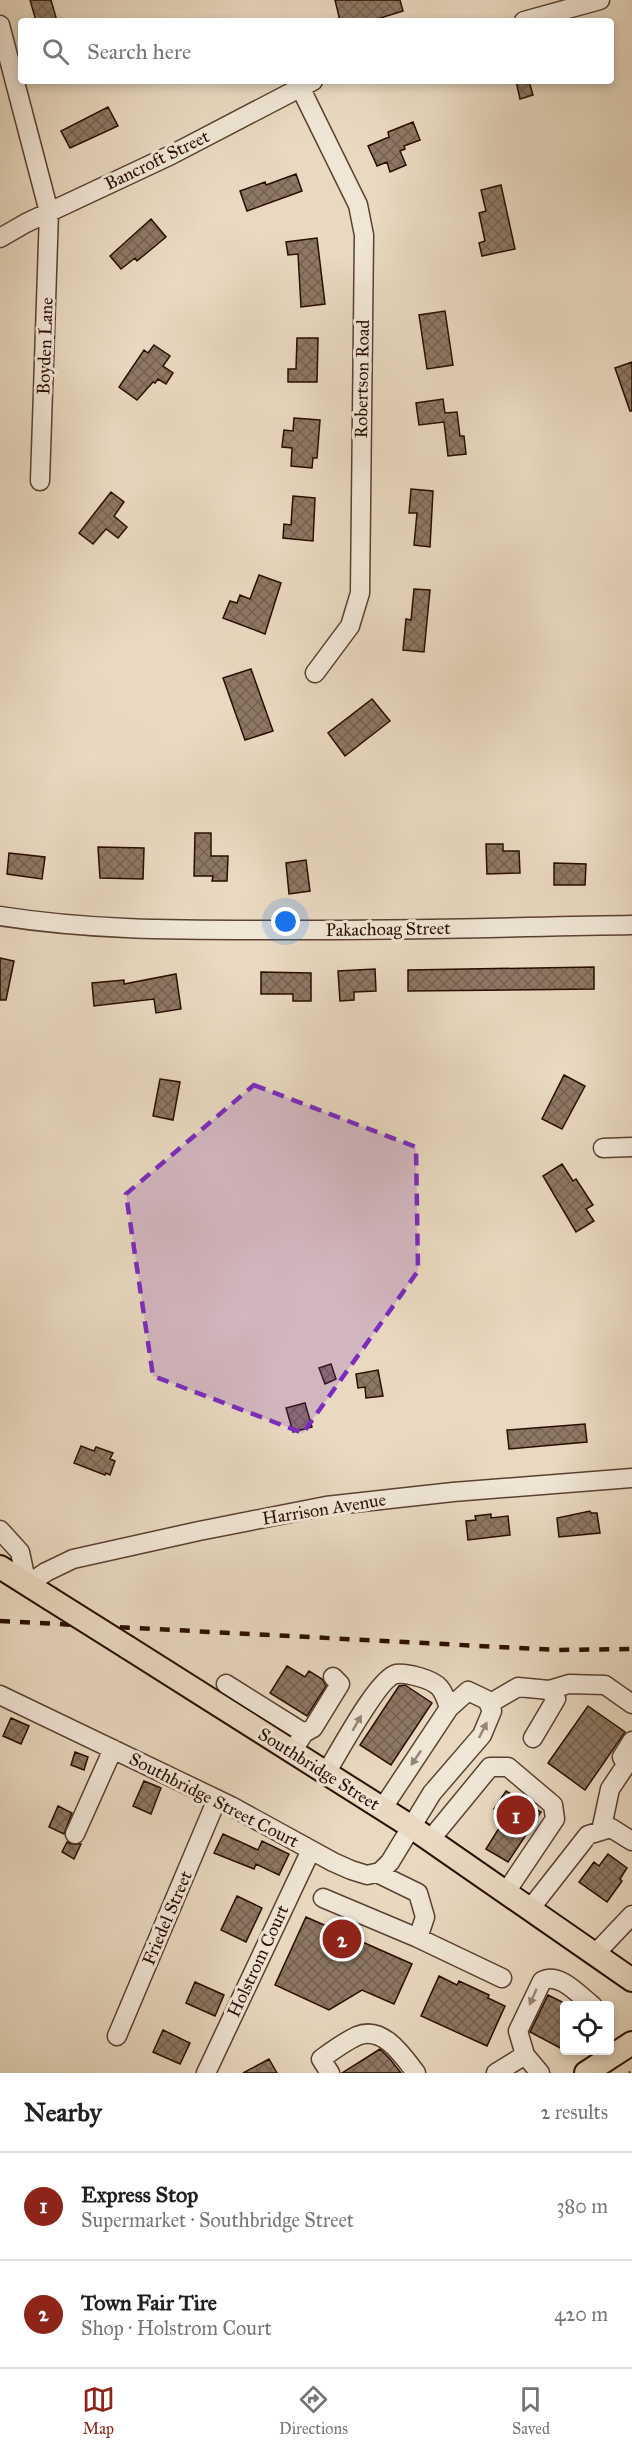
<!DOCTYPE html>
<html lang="en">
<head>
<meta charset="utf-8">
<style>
  :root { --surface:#fff; --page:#f2f2f2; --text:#202124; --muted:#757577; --line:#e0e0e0; --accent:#8f2418 }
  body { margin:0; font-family:"IM FELL Great Primer",serif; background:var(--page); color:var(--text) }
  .controls { position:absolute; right:18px; bottom:18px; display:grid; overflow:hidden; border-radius:6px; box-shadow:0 3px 9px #0003 }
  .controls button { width:54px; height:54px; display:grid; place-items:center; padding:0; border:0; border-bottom:2px solid var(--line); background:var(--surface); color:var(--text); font:30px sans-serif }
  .you { position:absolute; left:286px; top:922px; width:21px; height:21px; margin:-15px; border:4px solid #fff; border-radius:50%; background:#1a73e8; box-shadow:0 0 0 9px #1a73e833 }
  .badge { display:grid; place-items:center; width:39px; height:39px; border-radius:50%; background:var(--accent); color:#fff; font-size:20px; font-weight:700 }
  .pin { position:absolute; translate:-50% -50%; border:3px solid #fff; box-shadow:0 2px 6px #0006 }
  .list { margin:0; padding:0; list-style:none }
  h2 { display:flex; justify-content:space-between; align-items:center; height:78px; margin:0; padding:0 24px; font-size:26px }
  h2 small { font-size:20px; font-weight:400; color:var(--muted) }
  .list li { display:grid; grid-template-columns:39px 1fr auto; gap:18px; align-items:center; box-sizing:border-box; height:108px; padding:0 24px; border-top:2px solid var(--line) }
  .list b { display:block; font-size:22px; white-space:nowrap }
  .list p { margin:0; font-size:20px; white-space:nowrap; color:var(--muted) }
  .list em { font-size:20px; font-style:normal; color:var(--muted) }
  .icon { flex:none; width:33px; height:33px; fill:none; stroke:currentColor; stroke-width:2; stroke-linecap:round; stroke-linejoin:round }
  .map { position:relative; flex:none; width:632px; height:2073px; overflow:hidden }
  .search { position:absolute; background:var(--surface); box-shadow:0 3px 9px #0003; left:18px; right:18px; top:18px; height:66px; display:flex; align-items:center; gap:15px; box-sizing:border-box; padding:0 21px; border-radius:6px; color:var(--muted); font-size:22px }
  .sheet { height:294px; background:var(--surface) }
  nav { display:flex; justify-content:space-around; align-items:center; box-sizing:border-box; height:84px; border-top:2px solid var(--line); background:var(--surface); font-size:16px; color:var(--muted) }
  nav a { display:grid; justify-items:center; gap:3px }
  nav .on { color:var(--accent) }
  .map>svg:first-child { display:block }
  .building { fill:url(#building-cross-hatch); stroke:#2a0e00; stroke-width:1.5 }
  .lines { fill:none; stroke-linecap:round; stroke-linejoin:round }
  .minor-casing { stroke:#5a4130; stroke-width:21 }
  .major-casing { stroke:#2a0e00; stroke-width:26 }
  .path { stroke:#2a0e00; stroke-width:3; stroke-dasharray:1.5 3; stroke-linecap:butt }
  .minor { stroke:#f0e6d6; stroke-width:18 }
  .major { stroke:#e8d9c0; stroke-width:22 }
  .rail { stroke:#2a0e00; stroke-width:4.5; stroke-dasharray:10 10; stroke-linecap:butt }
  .major-bridge-casing { stroke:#2a0e00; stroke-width:26; stroke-linecap:butt }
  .major-bridge { stroke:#e8d9c0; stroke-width:22 }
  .oneway { fill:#978576 }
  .marked { fill:#7b2cbf; fill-opacity:0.2; stroke:#7b2cbf; stroke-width:4.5; stroke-dasharray:12 8; stroke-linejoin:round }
  .labels { text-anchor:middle; stroke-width:6; stroke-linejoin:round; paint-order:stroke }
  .street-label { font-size:18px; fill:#2a0e00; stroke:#f0e6d6 }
</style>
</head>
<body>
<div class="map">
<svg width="632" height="2073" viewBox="0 0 632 2073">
  <defs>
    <pattern id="building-cross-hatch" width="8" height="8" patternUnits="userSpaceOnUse" patternTransform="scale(1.5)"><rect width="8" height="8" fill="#8d7864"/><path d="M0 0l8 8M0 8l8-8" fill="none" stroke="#736150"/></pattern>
  </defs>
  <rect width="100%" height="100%" fill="#e8d9c0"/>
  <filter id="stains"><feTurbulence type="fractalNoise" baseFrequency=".00333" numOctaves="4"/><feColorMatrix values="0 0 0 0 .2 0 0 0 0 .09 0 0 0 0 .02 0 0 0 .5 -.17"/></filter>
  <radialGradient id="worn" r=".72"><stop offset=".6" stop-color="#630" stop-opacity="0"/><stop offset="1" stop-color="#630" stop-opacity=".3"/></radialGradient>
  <path class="building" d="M30 0H51L57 21H36Z
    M335 0H400L403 11 371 21H340Z
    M516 81H529L533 95 520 99Z
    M108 107 118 126 70 148 61 131Z
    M413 122 420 140 404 146 405 149 400 151 406 165 390 172 387 162 377 166 368 146 389 137 388 132Z
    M296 174 302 191 247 211 240 191 265 182 266 185Z
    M501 185 515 249 482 256 479 243 485 241 479 213 486 211 481 190Z
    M151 219 166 237 137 261 135 258 121 269 110 256Z
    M317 238 325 304 301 307 298 254 288 255 286 242Z
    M445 311 453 365 427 369 419 315Z
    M297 338H318L317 382H288V369H296Z
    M154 345 170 356 163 366 173 373 166 384 158 379 155 383 153 382 137 400 119 387 144 350 148 353Z
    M632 362V411H630L615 368Z
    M443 399 445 413 457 412 460 436H464L466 454 448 456 444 422 419 425 416 403Z
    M294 418 320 420 317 458H313L312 468 291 466 292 448 282 447 284 430 293 431Z
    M411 489 433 491 430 547 414 545 417 513H409Z
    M111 492 124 502 114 516 127 527 118 538 106 529 93 544 79 533Z
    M293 496 315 498 313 541 283 538 284 524 291 525Z
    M259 575 281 583 265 634 223 618 230 601 237 603 240 595 250 599Z
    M414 589 430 590 424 652 403 650 406 619 411 620Z
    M251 669 273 731 245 740 223 678Z
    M372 699 390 721 345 756 328 733Z
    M195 833H211V856H228L227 881H212L213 876H194Z
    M486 844H503V851H519L520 873 487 874Z
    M98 847 144 848 143 879 100 878Z
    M9 853 45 857 42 879 7 874Z
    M306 860 310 891 289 894 286 863Z
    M554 863 586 864 585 885H554Z
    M0 958 14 961 6 1000H0Z
    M594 967V989L408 991V970Z
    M375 969 376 991 354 992V1000L340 1001 338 971Z
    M261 972 311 973V1001H293V994H261Z
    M176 974 181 1009 156 1013 154 999 94 1006 92 983 124 980V984Z
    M564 1075 585 1086 562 1129 542 1119Z
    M160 1079 180 1082 173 1120 153 1116Z
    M562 1164 573 1181 576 1179 593 1205 586 1209 594 1221 576 1232 543 1176Z
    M331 1364 336 1379 325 1384 319 1368Z
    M378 1370 383 1396 366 1398 365 1387 358 1388 356 1374Z
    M305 1403 312 1427 293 1432 286 1408Z
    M585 1424 587 1442 509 1449 507 1430Z
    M81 1446 94 1451 96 1447 113 1453 110 1459 115 1461 110 1475 106 1473 105 1475 74 1463Z
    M590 1511 591 1513H597L600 1533 559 1537 557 1518Z
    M491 1514V1518L508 1516 510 1535 468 1540 466 1521 476 1520 475 1516Z
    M287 1666 305 1677 309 1671 322 1679 326 1686 307 1716 270 1693Z
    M405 1685 432 1703 391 1765 360 1745 399 1686Z
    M588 1706 625 1732 585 1790 548 1763Z
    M11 1718 29 1726 21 1744 3 1736Z
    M75 1752 88 1757 84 1770 71 1765Z
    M144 1781 161 1788 151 1814 133 1806Z
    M506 1791 541 1812 508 1862 486 1849 506 1817 494 1809Z
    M58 1806 72 1813 64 1834 49 1827Z
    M223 1834 258 1850 262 1841 289 1854 279 1875 256 1864 254 1869 214 1853Z
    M67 1842 71 1844H81L74 1859 62 1852Z
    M608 1854 627 1868 620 1879 622 1881 607 1902 579 1882 594 1862 599 1866Z
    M237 1896 262 1908 246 1942 221 1930Z
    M306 1917 412 1964 394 2004 362 1990 329 2010 275 1985Z
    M439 1976 457 1985 459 1981 489 1995 488 1998 505 2006 487 2046 421 2016Z
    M195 1982 224 1995 215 2016 186 2003Z
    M548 1995 564 2003V2050L530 2032Z
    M163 2030 190 2043 180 2064 153 2052Z
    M380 2049 390 2059 401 2073H342Z
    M269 2059 277 2073H243Z"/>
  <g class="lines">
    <g class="minor-casing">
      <path id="minor" d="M524 21 600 0
        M0 25 49 212 40 481
        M300 87 358 205 364 235 360 593 350 626 315 673
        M0 238 26 223 171 155 313 81
        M0 916C89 930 173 930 263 930 386 931 509 927 632 925
        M603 1148 632 1147
        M0 1530 20 1552 27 1585 46 1572 73 1559 199 1531 326 1506 453 1492 632 1478
        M226 1684 304 1733
        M549 1690 569 1684 605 1685 632 1704
        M0 1695 231 1806 333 1862 351 1870 367 1875 380 1872 390 1862 432 1793 482 1735 492 1711 487 1700 468 1691 449 1708
        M489 1704 518 1687 549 1690 556 1699 533 1738
        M292 1752 304 1733 313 1728 340 1684 333 1677
        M326 1773C338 1754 378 1678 396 1674 403 1673 412 1675 419 1677 440 1683 443 1689 449 1708L382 1809
        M601 1831 610 1789 626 1765 622 1757 632 1741
        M75 1834 113 1749
        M430 1840 490 1767H508L553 1805 555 1819 506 1892
        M323 1898 418 1938 425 1917 418 1893 377 1873
        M530 1909 588 1835 611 1828 632 1841
        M418 1938 502 1978
        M595 1954 632 1915
        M117 2036 217 1799
        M525 2055 518 2031 542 1981C559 1971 580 1996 593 2006
        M206 2073 311 1850
        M330 2073 321 2059C332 2051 344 2042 357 2036 383 2025 403 2056 416 2073
        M496 2073 525 2055 540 2073"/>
    </g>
    <g class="major-casing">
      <path id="major" d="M0 1567 49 1598
        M127 1647 410 1826 632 1980
        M586 2073 632 2043"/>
    </g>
    <path class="path" d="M629 2073 632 2072"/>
    <use href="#minor" class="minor"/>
    <use href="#major" class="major"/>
    <path class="rail" d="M0 1621 558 1650 632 1649"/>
    <g class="major-bridge-casing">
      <path id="major-bridge" d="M49 1598 127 1647"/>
    </g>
    <use href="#major-bridge" class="major-bridge"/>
  </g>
  <defs><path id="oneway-solid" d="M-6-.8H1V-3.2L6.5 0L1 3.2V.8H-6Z" transform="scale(1.5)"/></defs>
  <g class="oneway">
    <use href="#oneway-solid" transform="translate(357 1723) rotate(-60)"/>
    <use href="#oneway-solid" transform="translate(483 1730) rotate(-63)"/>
    <use href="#oneway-solid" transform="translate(416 1758) rotate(124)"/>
    <use href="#oneway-solid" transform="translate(533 1997) rotate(114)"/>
  </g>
  <path class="marked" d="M254 1085 416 1147 418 1271 303 1433 153 1376 126 1194Z"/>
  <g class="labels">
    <g class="street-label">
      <text transform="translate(157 160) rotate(-26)" y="6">Bancroft Street</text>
      <text transform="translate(45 346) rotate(-88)" y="6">Boyden Lane</text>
      <text transform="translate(362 379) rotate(-89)" y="6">Robertson Road</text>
      <text transform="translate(388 929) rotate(-1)" y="6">Pakachoag Street</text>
      <text transform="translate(324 1509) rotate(-9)" y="6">Harrison Avenue</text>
      <text transform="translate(319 1769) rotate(32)" y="6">Southbridge Street</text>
      <text transform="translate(214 1800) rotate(27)" y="6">Southbridge Street Court</text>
      <text transform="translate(167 1918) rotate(-67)" y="6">Friedel Street</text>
      <text transform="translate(258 1961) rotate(-65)" y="6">Holstrom Court</text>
    </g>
  </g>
  <rect width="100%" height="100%" filter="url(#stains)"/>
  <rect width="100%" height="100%" fill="url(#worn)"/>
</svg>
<div class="controls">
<button><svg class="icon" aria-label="locate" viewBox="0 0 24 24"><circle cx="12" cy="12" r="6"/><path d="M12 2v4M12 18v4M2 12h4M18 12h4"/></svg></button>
</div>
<div class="you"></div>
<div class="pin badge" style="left:516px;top:1815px">1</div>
<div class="pin badge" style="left:342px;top:1939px">2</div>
<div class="search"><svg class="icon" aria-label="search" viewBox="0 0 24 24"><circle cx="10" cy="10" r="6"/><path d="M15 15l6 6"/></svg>Search here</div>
</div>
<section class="sheet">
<h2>Nearby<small>2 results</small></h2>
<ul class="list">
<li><span class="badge">1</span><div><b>Express Stop</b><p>Supermarket · Southbridge Street</p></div><em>380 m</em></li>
<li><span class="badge">2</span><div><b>Town Fair Tire</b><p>Shop · Holstrom Court</p></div><em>420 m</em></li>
</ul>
</section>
<nav>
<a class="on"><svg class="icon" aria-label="map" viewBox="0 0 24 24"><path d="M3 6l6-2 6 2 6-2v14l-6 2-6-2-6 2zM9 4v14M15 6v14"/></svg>Map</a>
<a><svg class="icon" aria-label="directions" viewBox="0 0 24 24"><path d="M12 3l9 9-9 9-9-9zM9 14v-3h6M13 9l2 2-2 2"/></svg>Directions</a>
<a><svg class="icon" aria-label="saved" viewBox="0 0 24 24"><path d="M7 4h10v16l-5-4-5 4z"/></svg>Saved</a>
</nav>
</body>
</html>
